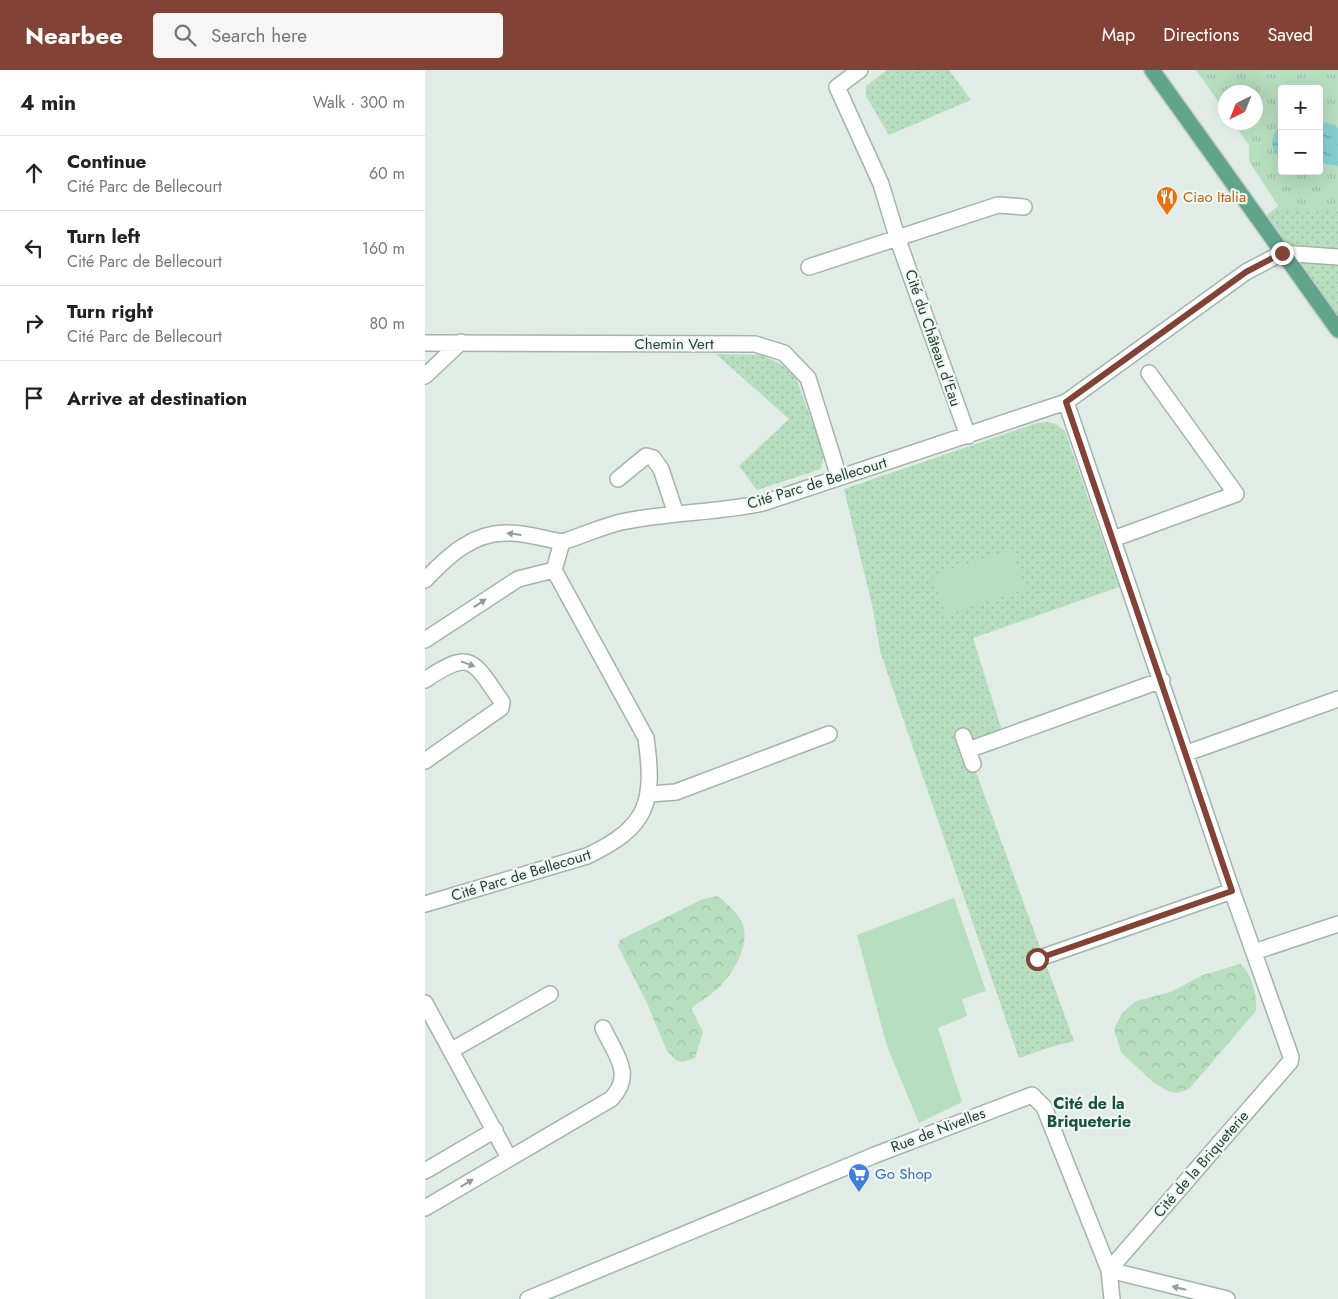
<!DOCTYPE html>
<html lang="en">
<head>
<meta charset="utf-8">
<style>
  :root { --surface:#fff; --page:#f6f6f6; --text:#222; --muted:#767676; --line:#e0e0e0; --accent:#834236 }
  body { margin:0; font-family:Jost,sans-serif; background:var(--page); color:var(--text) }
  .controls { position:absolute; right:15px; top:15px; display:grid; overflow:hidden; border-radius:5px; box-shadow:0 5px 20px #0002 }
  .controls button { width:45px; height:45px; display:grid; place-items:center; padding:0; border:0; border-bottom:1px solid var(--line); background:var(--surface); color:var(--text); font:25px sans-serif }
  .compass { position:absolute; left:793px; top:15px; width:45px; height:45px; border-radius:50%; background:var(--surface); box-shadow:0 5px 20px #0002; rotate:223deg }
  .stop { position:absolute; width:15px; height:15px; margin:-11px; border:4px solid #834236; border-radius:50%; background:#fff }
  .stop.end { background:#834236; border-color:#fff; box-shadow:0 1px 5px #0008 }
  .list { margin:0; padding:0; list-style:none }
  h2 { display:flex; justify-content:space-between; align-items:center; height:65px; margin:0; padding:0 20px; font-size:21px }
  h2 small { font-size:16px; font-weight:400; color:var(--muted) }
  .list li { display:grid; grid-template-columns:32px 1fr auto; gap:15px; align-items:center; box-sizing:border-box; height:75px; padding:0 20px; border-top:1px solid var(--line) }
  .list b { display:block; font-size:19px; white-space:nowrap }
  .list p { margin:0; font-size:16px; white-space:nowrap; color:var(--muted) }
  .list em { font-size:16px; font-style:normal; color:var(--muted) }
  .icon { flex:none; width:28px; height:28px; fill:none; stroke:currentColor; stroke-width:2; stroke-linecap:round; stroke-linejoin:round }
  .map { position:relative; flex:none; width:913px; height:1229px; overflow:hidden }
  header { display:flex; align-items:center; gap:30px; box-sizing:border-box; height:70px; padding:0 25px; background:var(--accent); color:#fff }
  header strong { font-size:24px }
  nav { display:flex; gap:28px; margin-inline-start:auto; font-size:18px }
  .search { width:350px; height:45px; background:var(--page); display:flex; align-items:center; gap:12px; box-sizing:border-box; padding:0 18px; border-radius:5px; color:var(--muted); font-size:19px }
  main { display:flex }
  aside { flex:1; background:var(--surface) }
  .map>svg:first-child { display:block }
  .grass { fill:url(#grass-dots) }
  .forest { fill:url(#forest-crowns) }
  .park { fill:url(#park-tufts); fill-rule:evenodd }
  .garden { fill:#b7debe }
  .water { fill:url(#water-ripples) }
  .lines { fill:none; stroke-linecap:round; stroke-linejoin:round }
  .minor-casing { stroke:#a2b4ac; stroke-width:18 }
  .major-casing { stroke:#c0c9c6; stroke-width:18 }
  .minor { stroke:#fff; stroke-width:15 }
  .major { stroke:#61a48c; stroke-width:15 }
  .oneway { fill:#8f9e98 }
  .route { stroke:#834236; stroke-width:6 }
  .labels { text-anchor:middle; stroke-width:4.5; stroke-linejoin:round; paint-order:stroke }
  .food-label { font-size:15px; fill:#c56008; stroke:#f0f8f3; text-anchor:start }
  .street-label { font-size:15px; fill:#1f3d32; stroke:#f0f8f3 }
  .shop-label { font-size:15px; fill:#366cbe; stroke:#f0f8f3; text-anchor:start }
  .neighbourhood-label { font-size:16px; font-weight:bold; fill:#1a503d; stroke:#f0f8f3 }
</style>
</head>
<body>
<header>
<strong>Nearbee</strong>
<div class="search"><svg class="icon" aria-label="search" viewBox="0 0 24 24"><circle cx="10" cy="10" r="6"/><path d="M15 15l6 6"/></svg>Search here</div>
<nav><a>Map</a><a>Directions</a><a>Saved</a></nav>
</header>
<main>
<aside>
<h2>4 min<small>Walk · 300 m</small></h2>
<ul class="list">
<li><svg class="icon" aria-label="ahead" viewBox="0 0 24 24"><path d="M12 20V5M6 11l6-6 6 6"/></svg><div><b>Continue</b><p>Cité Parc de Bellecourt</p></div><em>60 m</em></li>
<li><svg class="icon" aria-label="left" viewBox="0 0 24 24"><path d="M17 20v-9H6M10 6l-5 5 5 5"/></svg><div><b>Turn left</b><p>Cité Parc de Bellecourt</p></div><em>160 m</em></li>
<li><svg class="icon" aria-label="right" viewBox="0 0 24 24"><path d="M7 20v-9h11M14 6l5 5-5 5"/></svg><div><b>Turn right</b><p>Cité Parc de Bellecourt</p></div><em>80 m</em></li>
<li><svg class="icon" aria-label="arrive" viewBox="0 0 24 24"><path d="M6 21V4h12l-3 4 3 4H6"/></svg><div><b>Arrive at destination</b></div></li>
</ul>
</aside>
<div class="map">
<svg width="913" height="1229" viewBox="0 0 913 1229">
  <defs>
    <pattern id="grass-dots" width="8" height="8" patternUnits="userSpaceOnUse" patternTransform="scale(1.25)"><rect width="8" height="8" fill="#b7debe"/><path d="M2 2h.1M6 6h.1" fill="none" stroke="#9dbfa4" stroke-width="1.8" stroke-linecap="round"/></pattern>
    <pattern id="forest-crowns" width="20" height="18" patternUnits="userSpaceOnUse" patternTransform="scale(1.25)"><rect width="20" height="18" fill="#b7debe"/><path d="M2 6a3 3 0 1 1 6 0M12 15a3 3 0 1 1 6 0" fill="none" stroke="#9dbfa4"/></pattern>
    <pattern id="park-tufts" width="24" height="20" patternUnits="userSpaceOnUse" patternTransform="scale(1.25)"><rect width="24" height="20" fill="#b7debe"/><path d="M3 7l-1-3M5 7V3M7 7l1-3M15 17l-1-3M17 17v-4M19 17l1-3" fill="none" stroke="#9dbfa4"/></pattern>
    <pattern id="water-ripples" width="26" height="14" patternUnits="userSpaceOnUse" patternTransform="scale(1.25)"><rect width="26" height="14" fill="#84d0d4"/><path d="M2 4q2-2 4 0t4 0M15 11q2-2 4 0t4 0" fill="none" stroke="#6baaad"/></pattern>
  </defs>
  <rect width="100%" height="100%" fill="#e0ece5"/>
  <path class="grass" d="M462 0H524L546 30 464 65 441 26V16Z
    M856 134 913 136V258L834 151Z
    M291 284 337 285 357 295 371 308 399 384 396 399 332 420 314 396 364 349Z
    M623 352 631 354 640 361 694 517 548 568 579 667 543 680 649 971 629 976 594 988 455 581 448 539 419 419 612 353Z"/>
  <path class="forest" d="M293 826C301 833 314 844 318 855 325 876 307 906 291 920 284 926 274 932 266 938L278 962 270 988 257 992 251 990 242 981 222 933 193 876 195 870 278 829Z
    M815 894C826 901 833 928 831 941L764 1019 753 1023 743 1021 728 1012 696 982 689 959 697 943 711 931 746 922 778 905Z"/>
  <path class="park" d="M771 0H913V139H855L824 91V75L808 53 831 52V22H801L800 41ZM857 19H894V101H857Z"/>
  <path class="garden" d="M586 479 600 518 521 545 507 506Z
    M529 828 561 921 537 929 542 946 513 958 537 1032 494 1053 462 976 432 865Z"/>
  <path class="water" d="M894 52 903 53 913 58V96L901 94 894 89Z
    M855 55 857 56V90C844 79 845 68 855 55Z"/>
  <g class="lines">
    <g class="minor-casing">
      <path id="minor" d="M435 0 412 17 456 114 473 170 543 366
        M384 197 573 135 599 137
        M0 273 330 274 359 283 383 308 414 407
        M0 306 36 272
        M641 332 807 821 866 987 865 992 684 1200
        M193 409 221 386 228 388 236 399 251 444
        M688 469 811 424 724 303
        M0 510C23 486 49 461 84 463 102 463 120 469 137 472
        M0 570 93 509 129 500
        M0 610C47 578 48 591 77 632L76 638 0 691
        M538 666 548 694
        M543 680 737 610
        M762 683 913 629
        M225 724 251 722 404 664
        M0 834 162 786C223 757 230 733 221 668L129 500 137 472C156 466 176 457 196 452 243 442 291 443 338 433L641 332 821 202 857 183 913 187
        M829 882 913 854
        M612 889 807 821
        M0 933 84 1088
        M27 980 125 924
        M0 1101 70 1060
        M0 1138 186 1029C210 1005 190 984 178 958
        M684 1200 802 1229
        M103 1229 450 1085 607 1025 619 1037 684 1200 687 1229"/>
    </g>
    <g class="major-casing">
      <path id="major" d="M727 0 913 260"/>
    </g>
    <use href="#minor" class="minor"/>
    <use href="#major" class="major"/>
  </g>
  <defs><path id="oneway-solid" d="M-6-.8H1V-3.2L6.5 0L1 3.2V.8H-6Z" transform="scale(1.25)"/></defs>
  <g class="oneway">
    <use href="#oneway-solid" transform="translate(89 464) rotate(-173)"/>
    <use href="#oneway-solid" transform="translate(55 533) rotate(-33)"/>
    <use href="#oneway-solid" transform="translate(43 594) rotate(20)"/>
    <use href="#oneway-solid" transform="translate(42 1113) rotate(-31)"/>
    <use href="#oneway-solid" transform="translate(754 1218) rotate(-166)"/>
  </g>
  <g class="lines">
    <path class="route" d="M612 889 807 821 641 332 821 202 857 183"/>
  </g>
  <defs>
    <g id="restaurant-pin" transform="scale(1.125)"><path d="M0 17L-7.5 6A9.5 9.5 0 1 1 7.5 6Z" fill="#e8710a" stroke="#f0f8f3"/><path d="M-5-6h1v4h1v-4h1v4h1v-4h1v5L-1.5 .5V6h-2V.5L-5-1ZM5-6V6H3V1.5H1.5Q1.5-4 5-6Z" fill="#fff"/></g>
    <g id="supermarket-pin" transform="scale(1.125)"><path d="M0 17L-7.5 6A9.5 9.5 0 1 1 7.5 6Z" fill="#3f7fe0" stroke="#f0f8f3"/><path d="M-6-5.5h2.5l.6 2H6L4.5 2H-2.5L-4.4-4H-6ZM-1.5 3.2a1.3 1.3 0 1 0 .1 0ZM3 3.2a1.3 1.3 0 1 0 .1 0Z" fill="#fff"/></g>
  </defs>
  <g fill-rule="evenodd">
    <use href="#restaurant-pin" x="742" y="127"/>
    <use href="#supermarket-pin" x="434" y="1104"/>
  </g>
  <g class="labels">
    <g class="food-label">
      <text x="758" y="132">Ciao Italia</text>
    </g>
    <g class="street-label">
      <text transform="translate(508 268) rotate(71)" y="5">Cité du Château d'Eau</text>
      <text x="249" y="279">Chemin Vert</text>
      <text transform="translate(392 413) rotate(-17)" y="5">Cité Parc de Bellecourt</text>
      <text transform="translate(96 805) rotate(-17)" y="5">Cité Parc de Bellecourt</text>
      <text transform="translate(513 1060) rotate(-21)" y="5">Rue de Nivelles</text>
      <text transform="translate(776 1094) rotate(-49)" y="5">Cité de la Briqueterie</text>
    </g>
    <g class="shop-label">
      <text x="450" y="1109">Go Shop</text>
    </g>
    <g class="neighbourhood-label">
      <text x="664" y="1039">Cité de la<tspan x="664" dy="18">Briqueterie</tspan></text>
    </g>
  </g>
</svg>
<div class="controls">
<button>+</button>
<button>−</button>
</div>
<svg class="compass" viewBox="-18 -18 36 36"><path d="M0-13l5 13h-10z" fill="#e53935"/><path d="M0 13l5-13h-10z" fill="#767676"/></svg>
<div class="stop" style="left:612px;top:889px"></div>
<div class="stop end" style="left:857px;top:183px"></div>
</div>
</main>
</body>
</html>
